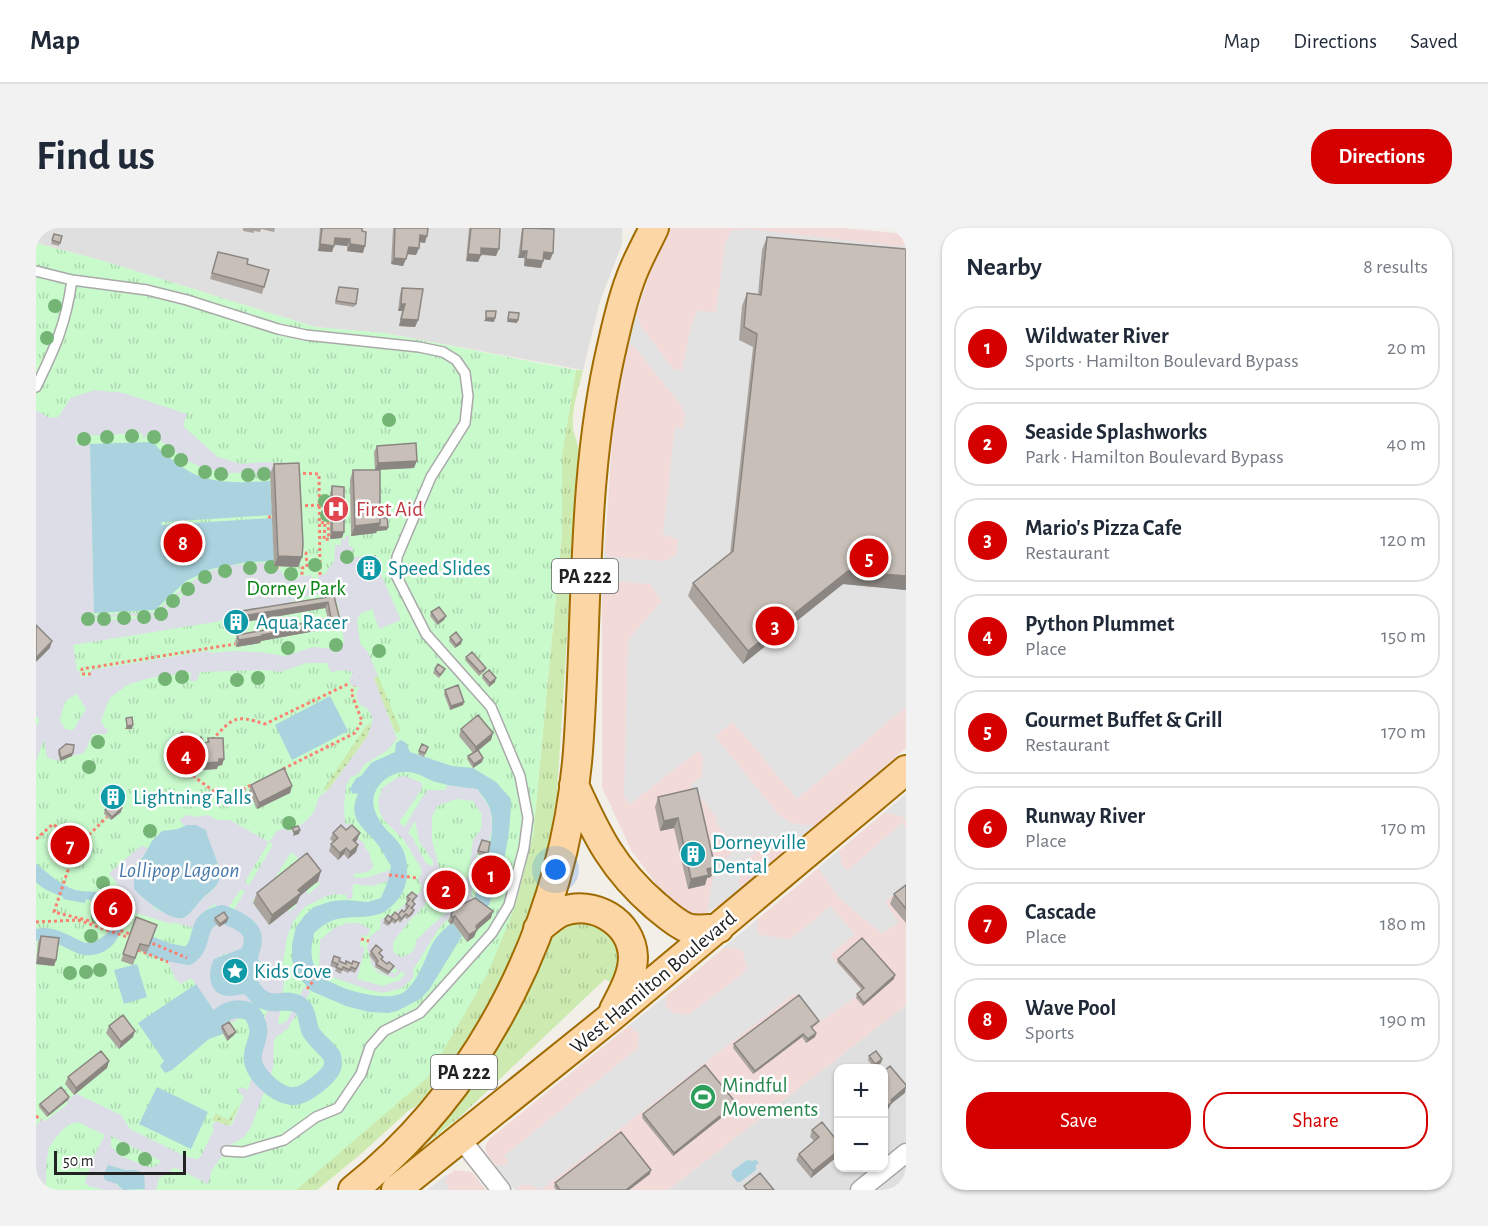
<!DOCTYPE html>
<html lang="en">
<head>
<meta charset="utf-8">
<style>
  :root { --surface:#fff; --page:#f2f2f3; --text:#1f2937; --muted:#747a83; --line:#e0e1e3; --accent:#d40000 }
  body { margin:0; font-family:"Alegreya Sans",sans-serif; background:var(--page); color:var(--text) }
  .controls { position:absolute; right:18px; bottom:18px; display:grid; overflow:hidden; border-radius:12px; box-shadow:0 2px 4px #0004 }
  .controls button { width:54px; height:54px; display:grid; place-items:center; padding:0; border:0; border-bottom:2px solid var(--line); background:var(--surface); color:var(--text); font:30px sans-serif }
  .scale { position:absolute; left:18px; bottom:15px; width:132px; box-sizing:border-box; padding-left:6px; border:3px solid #222; border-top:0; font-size:16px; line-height:21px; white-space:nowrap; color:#222; -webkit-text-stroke:4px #fff; paint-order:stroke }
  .you { position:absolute; left:520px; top:642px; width:21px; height:21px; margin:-15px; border:4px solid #fff; border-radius:50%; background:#1a73e8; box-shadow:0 0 0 9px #1a73e833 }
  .badge { display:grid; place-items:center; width:39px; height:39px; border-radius:50%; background:var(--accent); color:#fff; font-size:20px; font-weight:700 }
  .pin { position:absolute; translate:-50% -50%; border:3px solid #fff; box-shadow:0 2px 6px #0006 }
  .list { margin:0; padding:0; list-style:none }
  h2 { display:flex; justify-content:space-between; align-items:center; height:78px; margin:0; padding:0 24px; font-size:26px }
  h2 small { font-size:20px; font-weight:400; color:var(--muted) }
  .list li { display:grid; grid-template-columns:39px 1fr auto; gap:18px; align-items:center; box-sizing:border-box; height:84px; margin:0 12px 12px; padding:0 12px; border:2px solid var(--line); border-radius:24px }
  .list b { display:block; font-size:22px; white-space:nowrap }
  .list p { margin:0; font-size:20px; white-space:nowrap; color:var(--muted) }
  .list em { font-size:20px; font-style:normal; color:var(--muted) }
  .actions { display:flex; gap:12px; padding:18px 24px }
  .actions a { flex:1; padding:14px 0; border:2px solid var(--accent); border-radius:24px; text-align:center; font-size:21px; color:var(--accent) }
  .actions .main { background:var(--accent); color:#fff }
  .map { position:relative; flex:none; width:870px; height:962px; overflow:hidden; border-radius:24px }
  header { display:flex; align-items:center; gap:36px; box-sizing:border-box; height:84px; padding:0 30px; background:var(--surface); border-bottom:2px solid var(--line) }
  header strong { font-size:28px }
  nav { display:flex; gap:33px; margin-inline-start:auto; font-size:21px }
  .intro { display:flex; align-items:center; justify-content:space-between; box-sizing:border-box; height:144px; padding:0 36px }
  h1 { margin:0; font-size:42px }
  .button { padding:15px 27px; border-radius:24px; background:var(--accent); color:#fff; font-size:21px; font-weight:700 }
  main { display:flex; gap:36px; padding:0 36px }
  aside { flex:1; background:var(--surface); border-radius:24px; box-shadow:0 2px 4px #0004 }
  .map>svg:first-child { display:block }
  .residential { fill:#e0dfdf; fill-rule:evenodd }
  .commercial { fill:#f2dad9 }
  .grass { fill:url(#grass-tufts) }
  .park { fill:url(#park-tufts) }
  .garden { fill:url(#garden-dots) }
  .parking { fill:#e2e2e2 }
  .plaza { fill:#dddde8; fill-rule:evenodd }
  .water { fill:#aad3df }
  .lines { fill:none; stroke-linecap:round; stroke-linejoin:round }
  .canal { stroke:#aad3df; stroke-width:18 }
  .lane-casing { stroke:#a9a9a9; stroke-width:12 }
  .street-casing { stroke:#a9a9a9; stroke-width:21 }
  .primary-casing { stroke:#a06b00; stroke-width:32 }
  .path { stroke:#fa8072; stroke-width:3; stroke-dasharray:3 3; stroke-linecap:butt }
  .lane { stroke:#fff; stroke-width:9 }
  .street { stroke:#fff; stroke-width:18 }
  .primary { stroke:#fcd6a4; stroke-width:28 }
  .tree { fill:#74b475 }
  .wall { fill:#aba49e }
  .shaded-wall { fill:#8b8681 }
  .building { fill:#c7bfb8; stroke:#8b8681; stroke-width:1.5 }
  .labels { text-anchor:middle; stroke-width:5; stroke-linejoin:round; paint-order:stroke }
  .shield { fill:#fff; stroke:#646464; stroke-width:1.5 }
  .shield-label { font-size:20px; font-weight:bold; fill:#222 }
  .health-label { font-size:21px; fill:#be3a42; stroke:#fff; text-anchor:start }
  .culture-label { font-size:21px; fill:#0d838f; stroke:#fff; text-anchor:start }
  .park-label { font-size:21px; fill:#0c8416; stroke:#fff }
  .street-label { font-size:21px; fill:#222; stroke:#fff }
  .leisure-label { font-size:21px; fill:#27864d; stroke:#fff; text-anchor:start }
  .water-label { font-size:22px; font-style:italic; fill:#4a7aab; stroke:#fff }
</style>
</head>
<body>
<header>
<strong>Map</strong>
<nav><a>Map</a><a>Directions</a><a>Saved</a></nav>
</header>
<div class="intro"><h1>Find us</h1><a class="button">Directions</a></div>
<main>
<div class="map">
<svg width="870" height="962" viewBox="0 0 870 962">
  <defs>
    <pattern id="grass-tufts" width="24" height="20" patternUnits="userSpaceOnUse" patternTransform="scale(1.5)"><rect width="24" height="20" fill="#cdebb0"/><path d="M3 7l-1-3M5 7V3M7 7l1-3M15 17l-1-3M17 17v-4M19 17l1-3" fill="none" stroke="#b0c997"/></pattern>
    <pattern id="park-tufts" width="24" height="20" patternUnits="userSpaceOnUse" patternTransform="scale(1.5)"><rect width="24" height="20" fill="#c8facc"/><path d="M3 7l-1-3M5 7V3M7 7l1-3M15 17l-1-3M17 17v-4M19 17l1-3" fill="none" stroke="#acd6af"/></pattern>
    <pattern id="garden-dots" width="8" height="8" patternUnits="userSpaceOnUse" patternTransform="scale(1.5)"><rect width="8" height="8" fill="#cdebb0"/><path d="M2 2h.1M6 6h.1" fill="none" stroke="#b0c997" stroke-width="1.8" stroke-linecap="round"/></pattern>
  </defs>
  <rect width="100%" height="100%" fill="#f2efe9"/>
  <path class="residential" d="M0 0H586V16L564 73 547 142 348 105 279 99 64 32 0 15Z
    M870 777V962H632ZM802 840H848V940H802Z"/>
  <path class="commercial" d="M634 0H807L870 6V520L715 654 678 681 665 688H657L629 668 595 622 566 559V359L577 201 590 119 614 44Z
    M870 566V777L632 962H479L451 926 449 919 453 911 652 750Z
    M419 942 436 944 450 962H391Z"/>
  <path class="grass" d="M540 142H547C543 160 535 182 537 200 538 208 542 215 543 223L521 565 513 615 498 671 484 714 463 761 429 817 391 872 372 883 326 925 281 962H209L479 679 497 608 526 305V227Z
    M531 689 568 694 588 722 576 755 569 751 425 888 350 948 503 715Z"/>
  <path class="park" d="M0 15 64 32 279 99 348 105 540 142 526 227V305L497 608 479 679 451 747 392 849 260 962H0Z"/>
  <path class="garden" d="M342 448 365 503 360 505 337 450Z
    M336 495 331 509 293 561 286 563 330 498Z
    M202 877V880L193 898 176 892 180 885 192 892Z"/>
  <path class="parking" d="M710 1 870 19V479L761 571 697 494 679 508 742 586 755 595 780 598 747 627 745 622 724 621 706 635 703 642V656L707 660 671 684 675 659 681 638 701 620 679 594 681 590 654 557 666 548 667 529 662 523 594 576 588 568 592 412 626 373 614 356 572 353 566 359 569 321 570 326 573 329 630 333 640 327 642 312 627 306 639 199 647 200 649 189 646 179 640 171 598 118 594 117 590 119 601 85 604 97 637 141 646 142 654 103 661 83 680 84 689 15 695 3Z
    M870 566V592L865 588 848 585Z
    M866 595 870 599V656L849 674 863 694 846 706 803 670 782 640 803 622 806 637 811 643Z
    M794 678 819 706 794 727 827 764 781 796 758 766 505 962 493 957H487L479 962 459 938 471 936 472 933 468 928 602 820 603 806 595 799H591L630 768V779L637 785 652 787 705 747 711 740 707 724 699 720H687L722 691 721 704 725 707 755 711Z
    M410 947 412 950 409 952 413 962H391Z"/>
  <path class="plaza" d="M58 162 88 165 151 186 147 198 182 229 205 236 227 234 251 235 255 237 233 247V243L224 244V247H220L219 244 193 245 192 249 189 248 188 244 166 240 153 233 150 237 148 236 149 231 114 205H111L110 209 107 210 106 205 40 208V217L54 216 58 385 47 386V388L120 384 148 359 161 350 173 343 196 337 239 334V337L228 338V341H239L240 338V342L244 341 249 350 254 353 260 352 264 348 275 347 276 352 282 351V347H288L298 333 299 317H305V311H310V308H313V318H316L317 323 305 324V332H317L318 329 340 328 344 344 365 392 343 401 336 381 324 386 321 392 324 415 332 424 342 448 338 450 361 511 351 523 329 536 322 546 314 550 310 558 308 579 309 596 314 595 318 607 329 616 328 618 333 624 337 639 332 644 318 646 317 649 329 650 354 642 352 653 336 658 317 656 316 671H311L310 667 299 666 291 668 270 678 264 684 257 694 251 709 246 739 248 755 242 797 251 793 268 759 274 764 252 800 238 811 237 840 215 899 207 910 194 917 176 942 172 956 138 939 133 944 123 950 120 962H108L109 961 94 941 89 942 77 938 76 953 87 962H68L52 958 49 954 57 930 69 907 42 894 34 896 26 902 13 919 10 938V962H0V897L7 891 9 893 31 877 32 872 38 867 41 866 85 887 94 901 151 929 161 931 165 928 178 901 176 899 179 893 193 898 196 896 208 869 202 863 204 859 212 862 219 839 221 840 223 834 224 815 234 767 196 795 188 788 178 782 155 750 145 756 139 750 132 734V732L150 737 152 726 156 725 160 717 170 711 172 705 162 699 157 700 136 694 135 696 97 684 87 663 73 645 105 618 112 620 107 629 100 634 106 670 114 674 119 681 127 684 142 690 150 689 167 670 180 659 184 640 173 616 170 602 151 597 148 598 143 591 153 587 159 589 172 587 181 592H194L233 614 241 603 251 599 253 603 262 599 272 591 279 582 282 570 293 561 331 509 336 495V488L331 480 324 477 322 473 320 467 323 459 316 458 313 453 317 444 306 442 295 444 291 435H271L244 444 230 442 164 444 161 453H154L155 444 113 450 91 457 74 470 70 479 65 493 69 500 73 502 70 506H57L48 525 36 528 37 521 22 525 24 533 11 530 8 512 0 533V498L2 497 3 491 0 488V434L14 420 0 406V182L13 190 22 189 35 170ZM152 358 154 361 127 386 117 390V387L125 385ZM277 366 293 368 302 376 308 414 304 421 277 419 248 428 223 424 197 423 177 425 171 423 55 442V448L45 449 44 443H41L37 417 191 392 205 383 251 376ZM111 387 112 390 49 393 48 390ZM41 466 50 481 37 502 29 501 24 492 28 476 32 471ZM233 614 237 617 213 657 209 654ZM255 624 267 635 284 656 273 666 270 663 259 672 260 678 254 683 252 682 233 697 217 675V671L234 658ZM205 661 209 663 194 688 195 690 182 699 170 682 179 676 187 687ZM192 725 219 727 225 734V744L201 766 193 768 185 727ZM75 908 125 933V934L118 939H112L83 927 75 918Z
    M369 548 386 555V561L363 594 368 599 391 562H410L411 557 441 561 455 582 456 602 452 617 445 615 441 626 435 669 439 670 405 697 377 742V750L366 760 346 765 330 761 288 746 283 741 284 712 300 699 311 695H323L334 701 332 708 327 707 323 717 329 720 321 751 347 758 364 752 369 746 365 744 359 750 342 745 336 737 331 720 334 708 344 701 345 691 357 686 371 675 370 672 373 675 372 682 360 690 358 688 352 698 356 694 359 696 363 692 369 689 372 691 375 667 384 665 386 656 383 655V647H386L385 640 368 612 348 592 344 585 342 573 346 560 362 549ZM420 571 437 573 446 587 445 601 437 612 433 646 415 680 381 711 378 722 370 728 364 729 357 723V714L374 692 388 678 405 646 396 612V589L401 578ZM379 593 383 613 397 633V638L390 635 377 610 372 605ZM338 731 357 742 359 740 362 743 359 746 355 743 352 747 347 743 345 745 339 739 341 737 337 733Z"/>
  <path class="water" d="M115 214C131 227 149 245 169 250 190 256 213 254 234 253L236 287 126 294 125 297 236 290 238 333 211 334 175 341 150 353 119 382 58 385 54 216Z
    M294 468 312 503 256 532 239 497Z
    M365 512 370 515 374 524 416 538 437 540 460 554 475 571C474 617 467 644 449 686L439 670C446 647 462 604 454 581 452 574 446 567 441 561 427 559 413 558 400 554 390 551 382 544 371 544 351 543 331 563 339 583 349 611 372 608 371 645 371 653 368 664 363 670 344 695 327 686 301 691 292 693 285 699 278 705 275 719 273 732 282 744 293 760 351 776 368 764 384 752 388 730 398 713 402 707 408 701 414 696L417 695 426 708 393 762 384 771 361 783 352 785 333 784 310 778 275 763 259 745 256 731V716L260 699 269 687 278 679 296 673 310 672 332 674 345 670 352 653 355 638C351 632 348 626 345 621 333 602 309 594 322 566L316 565 314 561 320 550 325 548 335 535 359 524 360 515Z
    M151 597H160L170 602C172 612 185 640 184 646 184 657 176 662 169 668 163 673 155 686 149 689 137 696 106 670 98 661V638L107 629 116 613 126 603 142 601Z
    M0 635C10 644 21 654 34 660 56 670 79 652 84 686 85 694 86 701 82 709 78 718 67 726 57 727 35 730 25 709 0 713V701C19 696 33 709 50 715L62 712 72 705C75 694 74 687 69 677L50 671 49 675 27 671V669C17 665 8 662 0 654Z
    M207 720 219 727 225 735 222 753 212 765C206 766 199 768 193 768 172 767 171 745 178 731Z
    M101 736 111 769 88 776 78 742Z
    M160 756 189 799 187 806 173 811 136 842 129 845 124 838 128 833 102 795Z
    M121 859 172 884 155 921 103 896Z
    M719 931 723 935 720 937V942L704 954H701L696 948V943L711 932 717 933Z
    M72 937 89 942H100L108 945 109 961 87 962 81 956 69 952 67 947Z"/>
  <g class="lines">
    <path class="canal" d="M113 717 131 724 152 728C167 718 161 700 172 692 175 689 182 687 186 686 249 708 192 727 217 762 233 784 248 768 262 776 273 782 270 794 275 804 280 813 290 819 296 828 297 831 297 834 297 837 295 848 270 867 259 868 247 869 234 859 227 851 200 821 237 814 215 784 194 776 185 787 171 800"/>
    <g class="lane-casing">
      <path id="lane" d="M0 43 36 52 111 62 151 72 242 101 270 107 383 119 407 124 420 132 429 145 432 168 429 195 395 249 361 329 360 347 390 406 455 479 484 548 492 590 488 620 473 677 456 705 405 762 384 785 348 803 334 819 325 846 302 880 280 889 248 912 207 924 190 923
        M0 159C19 120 30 96 36 52"/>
    </g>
    <g class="street-casing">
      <path id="street" d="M425 911 465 962
        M824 962 870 925"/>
    </g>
    <g class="primary-casing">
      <path id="primary" d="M538 557C561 608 577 641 620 678 630 686 639 695 651 700 661 703 672 701 683 700
        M502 701C509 695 517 688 525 684 557 671 596 694 597 729 597 748 586 766 578 782
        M317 962C450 856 529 691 542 523 552 388 545 250 576 118 581 96 586 73 594 52 600 34 610 17 618 0
        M360 962 575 789 870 542"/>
    </g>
    <path class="path" d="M261 245 283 246 284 347
      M263 278 284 277
      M232 289H236
      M285 295 289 294 288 312 293 311 292 295H294
      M263 326 270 325 271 339 266 340V348
      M241 338V342
      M55 446H46V441L199 416
      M176 512C197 490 198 486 229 496L314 455
      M247 541 319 505 326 493 315 464 319 458
      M152 544 188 571 217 556
      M35 606 53 607 71 589
      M0 611 17 596 29 605
      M36 630 18 684 62 695 97 707
      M353 647 383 650
      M0 694 42 692 94 710
      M325 711 333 713
      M111 713 151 730
      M102 722 132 734
      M271 761 285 743
      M0 888 5 892"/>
    <use href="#lane" class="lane"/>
    <use href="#street" class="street"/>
    <use href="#primary" class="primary"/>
  </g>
  <g class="tree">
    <circle cx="19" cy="78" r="7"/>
    <circle cx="11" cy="110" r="7"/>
    <circle cx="353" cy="192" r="7"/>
    <circle cx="96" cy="208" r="7"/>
    <circle cx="71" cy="209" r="7"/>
    <circle cx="118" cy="209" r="7"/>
    <circle cx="48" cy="211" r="7"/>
    <circle cx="132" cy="223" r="7"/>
    <circle cx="145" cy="232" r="7"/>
    <circle cx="169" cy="244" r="7"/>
    <circle cx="185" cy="246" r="7"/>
    <circle cx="228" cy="246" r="7"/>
    <circle cx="212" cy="247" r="7"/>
    <circle cx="289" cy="273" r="7"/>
    <circle cx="291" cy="287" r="7"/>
    <circle cx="311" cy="329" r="7"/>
    <circle cx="279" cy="337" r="7"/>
    <circle cx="235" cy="339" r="7"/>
    <circle cx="214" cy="340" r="7"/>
    <circle cx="189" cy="343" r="7"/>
    <circle cx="255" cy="346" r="7"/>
    <circle cx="169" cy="349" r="7"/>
    <circle cx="152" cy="361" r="7"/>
    <circle cx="137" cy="373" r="7"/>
    <circle cx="125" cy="386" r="7"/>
    <circle cx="108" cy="389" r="7"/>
    <circle cx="88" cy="390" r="7"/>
    <circle cx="52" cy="391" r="7"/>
    <circle cx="68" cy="391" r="7"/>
    <circle cx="300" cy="417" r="7"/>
    <circle cx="252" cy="420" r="7"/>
    <circle cx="343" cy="423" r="7"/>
    <circle cx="146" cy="449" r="7"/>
    <circle cx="222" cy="450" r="7"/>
    <circle cx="129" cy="451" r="7"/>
    <circle cx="201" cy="452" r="7"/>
    <circle cx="62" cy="514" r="7"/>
    <circle cx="53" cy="539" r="7"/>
    <circle cx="253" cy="595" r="7"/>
    <circle cx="114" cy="603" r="7"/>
    <circle cx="67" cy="655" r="7"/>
    <circle cx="62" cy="689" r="7"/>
    <circle cx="55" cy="708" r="7"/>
    <circle cx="64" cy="742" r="7"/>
    <circle cx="50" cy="744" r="7"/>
    <circle cx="34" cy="745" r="7"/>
    <circle cx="87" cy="921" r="7"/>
    <circle cx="109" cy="931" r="7"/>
  </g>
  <path class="wall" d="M207 0H239L238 4 225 1 224 4 218 3V5L207 3Z
    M284 0H326L327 25 311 23V18L298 17 296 24 282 23Z
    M357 0H392L389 15 383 14V20L380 27 371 26 367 38 355 36Z
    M433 0H464L460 28 445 27 442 34 430 33Z
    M486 0H503L517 25 514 32 508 31 505 40 488 38V30H482Z
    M18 6 26 8 23 18 15 16Z
    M731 9 870 21V362L807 356 707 436 652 368 657 355 694 326 717 119 703 112 706 78 711 65 722 66 726 22Z
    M182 24 211 36 228 59 226 66 174 51Z
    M303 59 320 76 318 79 299 76Z
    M366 60 382 92 379 99 363 98 366 83H362L364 66Z
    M341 218 378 240 339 242 338 224Z
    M238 236 266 329 262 339 238 338 234 246Z
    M317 242 344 290 352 299 351 302 341 303 340 305 315 308 314 252Z
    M296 258 306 310 294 311V265Z
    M324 333 344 340 342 344 327 349 323 336Z
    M298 368 304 392 301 399 225 413 224 415 200 419 199 414 201 407 292 391 289 380 192 397 191 392 193 385Z
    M395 384 408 392 401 397 394 388Z
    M414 409 426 412 425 416 419 420 413 413Z
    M430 429 450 440 449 443 443 448 429 432Z
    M399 441H409L408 444 403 450 397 445Z
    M447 447 459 454 453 459 446 450Z
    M409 462 428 474 427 477 414 482 408 466Z
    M425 501 457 505 455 512 442 522 447 530 446 534 437 540 431 531 432 528 437 525 423 508Z
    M172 510 188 531 186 537 182 538 181 541 166 542V531L154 545 149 541 145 543 138 537 140 531 131 524 133 517 171 514Z
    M386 516 392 519 388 529 382 526Z
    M23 522 36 528 24 533 22 525Z
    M215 557 256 558 254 565 221 581 213 563Z
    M661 560 679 639 675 649 671 650 669 657 652 661 638 600 624 603 619 579 622 569Z
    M77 571 85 584 75 592 68 586 69 582 76 576Z
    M310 602 324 605 321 612 319 614 322 617 320 624 312 631 308 626 302 632 293 623 295 616 297 614 294 611 297 605Z
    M23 609 46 622 36 630 21 612Z
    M446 612 452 625 450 628 441 626Z
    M285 643 282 653 264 668 261 675 233 697 217 675 221 665Z
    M870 657V695L854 676 858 666Z
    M371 669 379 672 377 674 378 679 376 681 378 682 377 686 371 691 369 689 364 695 362 692 359 696 356 694 352 698 347 695 349 691 368 684 371 681 369 679 372 674 370 672Z
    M415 686 455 690 441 702 438 709 431 714 417 695 414 696 412 693Z
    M100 689 121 697 111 725 102 722 97 737 85 733Z
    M179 690H192L191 694 183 699 178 693Z
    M5 708 20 732 18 738 0 736 2 714Z
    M335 723 344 726 347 729 346 732 351 736 358 738 352 747 339 739 340 736 333 727Z
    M298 728 303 733 310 736 323 735 319 745 314 743 312 745 306 742 305 746 299 743 300 740 294 738Z
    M802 731 858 751 827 778 820 770 821 766 826 762 801 734Z
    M783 793 781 796 776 800 780 805 779 809 770 815 766 809 717 846 697 820 698 816Z
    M73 798 97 809 83 821 70 805Z
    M186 798 198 807 191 813 185 801Z
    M833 828 846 831 845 835 838 840 832 832Z
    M73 833 71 840 38 867 29 856 32 849Z
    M33 869 32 872 11 889 3 879 4 876Z
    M699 879 637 928 606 890 607 886Z
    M776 902 802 914V928L775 950 760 932 763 926 778 913 774 909Z
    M614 946 593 962H520L518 959 519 955Z"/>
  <path class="shaded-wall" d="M384 7 391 8 389 15 382 14Z
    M299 10 314 11 311 18 296 16Z
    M284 16 298 18 296 24 282 23Z
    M314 16 329 18 327 25 311 23Z
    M373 19 383 20 380 27 370 26Z
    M445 20 463 21 460 28 443 26Z
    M485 23H491L488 30H482Z
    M508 24 517 25 514 32 506 31Z
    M432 26 445 27 442 34 430 33Z
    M358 30 370 31 367 38 355 36Z
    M490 31 507 33 505 40 488 38Z
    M365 76H369L366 83H362Z
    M450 90H459L458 94 448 93Z
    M365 91 382 92 379 99 363 98Z
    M472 91 482 92 481 95 471 94Z
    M381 233 378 240 339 242 342 235Z
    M344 295 352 299 351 302 341 303 340 305 315 308 319 298Z
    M296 304H308L306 310 294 311Z
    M242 328 266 329 262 339 238 338Z
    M344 340 342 344 327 349 328 346Z
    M812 343 870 348V362L807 356 707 436 712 423Z
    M292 374 289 380 192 397 194 390Z
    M410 388 408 392 401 397 402 394Z
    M304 392 301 399 225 413 224 415 200 419 203 412 226 407Z
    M426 412 425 416 419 420 420 417Z
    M16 413 14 420 0 434V430Z
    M460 450 459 454 453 459 454 455Z
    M428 474 427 477 414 482 415 478Z
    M97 497 96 501H89L91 498Z
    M457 505 455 512 438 526 440 519Z
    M168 524 166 531 154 545 156 539Z
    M37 525 36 528 24 533 25 530Z
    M447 530 446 534 437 540 438 536Z
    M183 531H188L186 537 182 538 181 541 166 542 169 535Z
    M152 535 149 541 145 543 147 537Z
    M256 558 254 565 221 581 223 575Z
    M86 580 85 584 75 592 76 589Z
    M642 590 638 600 624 603 628 593Z
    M264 602 263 606 257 608 258 604Z
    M324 605 321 612 315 619 317 612Z
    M322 617 320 624 312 631 314 624Z
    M47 618 46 622 36 630 37 626Z
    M310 620 308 626 302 632 304 625Z
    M679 639 675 649 671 650 669 657 652 661 655 651 671 641Z
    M285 643 282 653 264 668 261 675 233 697 236 687 262 662Z
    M457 683 455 690 441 702 438 709 431 714 433 707 440 698Z
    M419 688 417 695 414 696 416 689Z
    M192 690 191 694 183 699 184 696Z
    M2 729 20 732 18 738 0 736Z
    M859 747 858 751 827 778 828 775Z
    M99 803 97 809 83 821 85 814Z
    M200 804 198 807 191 813 192 809Z
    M780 805 779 809 770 815 772 811Z
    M767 806 766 809 717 846 719 843Z
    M846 831 845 835 838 840 839 836Z
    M73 833 71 840 38 867 40 860Z
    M870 859 869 865 855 876 853 880 848 886 850 879 855 872Z
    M33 869 32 872 11 889 13 886Z
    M700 875 699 879 637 928 638 925Z
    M802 923V928L775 950 777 943Z
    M615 942 614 946 593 962H590Z"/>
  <path class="building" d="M286 0H326V3L330 4 329 18 314 16V11L299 10 298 18 284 16Z
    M359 0H392L391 8 384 7 383 20 373 19 370 31 358 30Z
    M435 0H464L463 21 445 20V27L432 26Z
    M487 0 518 1 517 25 508 24 507 33 490 31 491 23H485Z
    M18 6 26 8 24 15 16 12Z
    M731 9 870 21V348L812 343 712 423 657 355 697 323 721 106 708 99 711 65 725 67Z
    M182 24 212 31 211 36 233 42 228 59 176 45Z
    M303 59 322 61 320 76 300 73Z
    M366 60 387 61 382 92 365 91 369 76H365Z
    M450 83H460L459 90H450Z
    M473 84 483 85 482 92 472 91Z
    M380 215 381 233 342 235 341 218Z
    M263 235 267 316 266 329 242 328 238 236Z
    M317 242H344V295L319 298Z
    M296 258 308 259V304H296Z
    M344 290H351L352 299H342L344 295Z
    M339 328 344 340 328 346 324 333Z
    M298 368 304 392 226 407 227 408 203 412 201 407 295 390 292 374 194 390 193 385Z
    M403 379 410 388 402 394 395 384Z
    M0 397 16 413 0 430Z
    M420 404 426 412 420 417 414 409Z
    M436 424 450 440 444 444 430 429Z
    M402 436 409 441 404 447 399 441Z
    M453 442 460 450 454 455 447 447Z
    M422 457 428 474 415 478 409 462Z
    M442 487 457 505 440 519 425 501Z
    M96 489 97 497 91 498 90 490Z
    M146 504 161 515 165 509 168 515 173 514 172 510H187L188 531H183V534L169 535 168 524 156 539 152 535 147 537 140 530 145 527 133 517Z
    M30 516 38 517 37 525 25 530 23 522Z
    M386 516 392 519 389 525 383 523Z
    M442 522 447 530 438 536 432 528Z
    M248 540 256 558 223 575 215 557Z
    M661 560 679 639 671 641 673 647 655 651 642 590 628 593 622 569Z
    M77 571 86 580 76 589 69 582 77 575Z
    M305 597 310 602 316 597 324 605 317 612 322 617 314 624 310 620 304 625 295 616 302 610 297 605Z
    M262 598 264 602 258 604 256 600Z
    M33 601 47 618 37 626 23 609Z
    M446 612 454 614 452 625 442 623Z
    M271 625 285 643 262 662 265 665 236 687 221 665Z
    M870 657V681L858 666Z
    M376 664 381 668 376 673 379 676 375 680 378 682 373 688 370 686 365 691 362 687 366 682 368 684 373 678 370 676 374 671 371 669Z
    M439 670 457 683 440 698 441 702 433 707 419 688 416 689 415 686 419 680Z
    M188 684 192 690 184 696 179 690Z
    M359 684 364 689 360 693 355 689Z
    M352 687 356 691 353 695 349 691Z
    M100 689 121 697 113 718 104 716 99 730 87 726Z
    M5 708 23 710 20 732 2 729Z
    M826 710 859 747 828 775 821 766 828 760 802 731Z
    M340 717 346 722 343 725 347 729 345 731 351 736 353 734 358 738 353 744 340 736 342 733 335 723Z
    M298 728 304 730 303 733 310 736V733L316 736 317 733 323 735 320 741 315 739 314 742 307 739 306 742 300 739 302 736 296 734Z
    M763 767 783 793 775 799 780 805 772 811 767 806 719 843 698 816Z
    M87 787 99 803 85 814 73 798Z
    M193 794 200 804 192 809 186 798Z
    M65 823 73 833 40 860 32 849Z
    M840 823 846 831 839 836 833 828Z
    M669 837 700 875 638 925 607 886Z
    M854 838 870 857V859L855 872 856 874 850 879 848 877V878V843Z
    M25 859 33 869 13 886 4 876Z
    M786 894 802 914V923L777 943 763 926 783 909 776 902Z
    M585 904 615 942 590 962H524L519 955Z
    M724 945 738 962H711L708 958Z"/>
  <defs>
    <g id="hospital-disc" transform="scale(1.35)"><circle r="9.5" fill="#e0444e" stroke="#fff"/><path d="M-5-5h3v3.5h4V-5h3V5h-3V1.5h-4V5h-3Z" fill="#fff"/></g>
    <g id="building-disc" transform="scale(1.35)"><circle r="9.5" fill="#0f9aa8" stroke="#fff"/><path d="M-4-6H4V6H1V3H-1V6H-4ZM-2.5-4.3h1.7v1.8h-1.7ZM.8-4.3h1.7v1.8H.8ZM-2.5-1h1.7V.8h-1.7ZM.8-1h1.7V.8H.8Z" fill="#fff"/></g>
    <g id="sight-disc" transform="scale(1.35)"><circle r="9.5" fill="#0f9aa8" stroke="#fff"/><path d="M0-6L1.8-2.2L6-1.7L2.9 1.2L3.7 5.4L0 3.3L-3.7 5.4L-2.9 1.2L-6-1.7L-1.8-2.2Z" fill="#fff"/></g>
    <g id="stadium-disc" transform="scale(1.35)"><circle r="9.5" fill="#2e9e5b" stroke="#fff"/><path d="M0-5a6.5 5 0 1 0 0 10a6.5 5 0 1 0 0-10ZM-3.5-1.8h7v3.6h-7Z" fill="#fff"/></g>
  </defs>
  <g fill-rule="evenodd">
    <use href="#hospital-disc" x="300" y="281"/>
    <use href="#building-disc" x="333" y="340"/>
    <use href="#building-disc" x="200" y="394"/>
    <use href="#building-disc" x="77" y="569"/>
    <use href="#building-disc" x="657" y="626"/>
    <use href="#sight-disc" x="199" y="743"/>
    <use href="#stadium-disc" x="667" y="869"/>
  </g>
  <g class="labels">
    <g class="shield">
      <rect x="516" y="331" width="66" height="34" rx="4.5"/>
      <rect x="395" y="827" width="66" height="34" rx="4.5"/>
    </g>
    <g class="shield-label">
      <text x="549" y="355">PA 222</text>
      <text x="428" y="851">PA 222</text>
    </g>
    <g class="health-label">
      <text x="320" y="288">First Aid</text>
    </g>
    <g class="culture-label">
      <text x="352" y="347">Speed Slides</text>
      <text x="220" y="401">Aqua Racer</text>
      <text x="97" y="576">Lightning Falls</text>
      <text x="676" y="621">Dorneyville<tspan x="676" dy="24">Dental</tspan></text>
      <text x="218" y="750">Kids Cove</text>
    </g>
    <g class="park-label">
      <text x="260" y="367">Dorney Park</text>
    </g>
    <g class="street-label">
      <text transform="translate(617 754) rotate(-40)" y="7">West Hamilton Boulevard</text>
    </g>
    <g class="leisure-label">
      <text x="686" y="864">Mindful<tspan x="686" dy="24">Movements</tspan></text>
    </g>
    <g class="water-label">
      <text x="143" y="649">Lollipop Lagoon</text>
    </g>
  </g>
</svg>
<div class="controls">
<button>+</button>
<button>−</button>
</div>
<div class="scale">50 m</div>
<div class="you"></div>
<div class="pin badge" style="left:455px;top:647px">1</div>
<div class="pin badge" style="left:410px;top:662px">2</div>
<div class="pin badge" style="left:739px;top:398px">3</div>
<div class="pin badge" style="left:150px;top:527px">4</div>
<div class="pin badge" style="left:833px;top:330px">5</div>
<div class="pin badge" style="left:77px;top:680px">6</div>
<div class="pin badge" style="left:34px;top:617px">7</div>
<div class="pin badge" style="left:147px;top:315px">8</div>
</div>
<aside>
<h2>Nearby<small>8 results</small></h2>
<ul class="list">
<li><span class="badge">1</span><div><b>Wildwater River</b><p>Sports · Hamilton Boulevard Bypass</p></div><em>20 m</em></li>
<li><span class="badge">2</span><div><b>Seaside Splashworks</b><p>Park · Hamilton Boulevard Bypass</p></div><em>40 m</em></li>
<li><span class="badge">3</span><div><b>Mario's Pizza Cafe</b><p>Restaurant</p></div><em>120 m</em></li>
<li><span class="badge">4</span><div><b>Python Plummet</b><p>Place</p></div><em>150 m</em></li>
<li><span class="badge">5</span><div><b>Gourmet Buffet &amp; Grill</b><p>Restaurant</p></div><em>170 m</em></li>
<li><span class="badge">6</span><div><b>Runway River</b><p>Place</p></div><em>170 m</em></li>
<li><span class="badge">7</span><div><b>Cascade</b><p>Place</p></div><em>180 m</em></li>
<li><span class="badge">8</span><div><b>Wave Pool</b><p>Sports</p></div><em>190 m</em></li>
</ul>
<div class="actions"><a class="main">Save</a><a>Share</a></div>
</aside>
</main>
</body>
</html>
